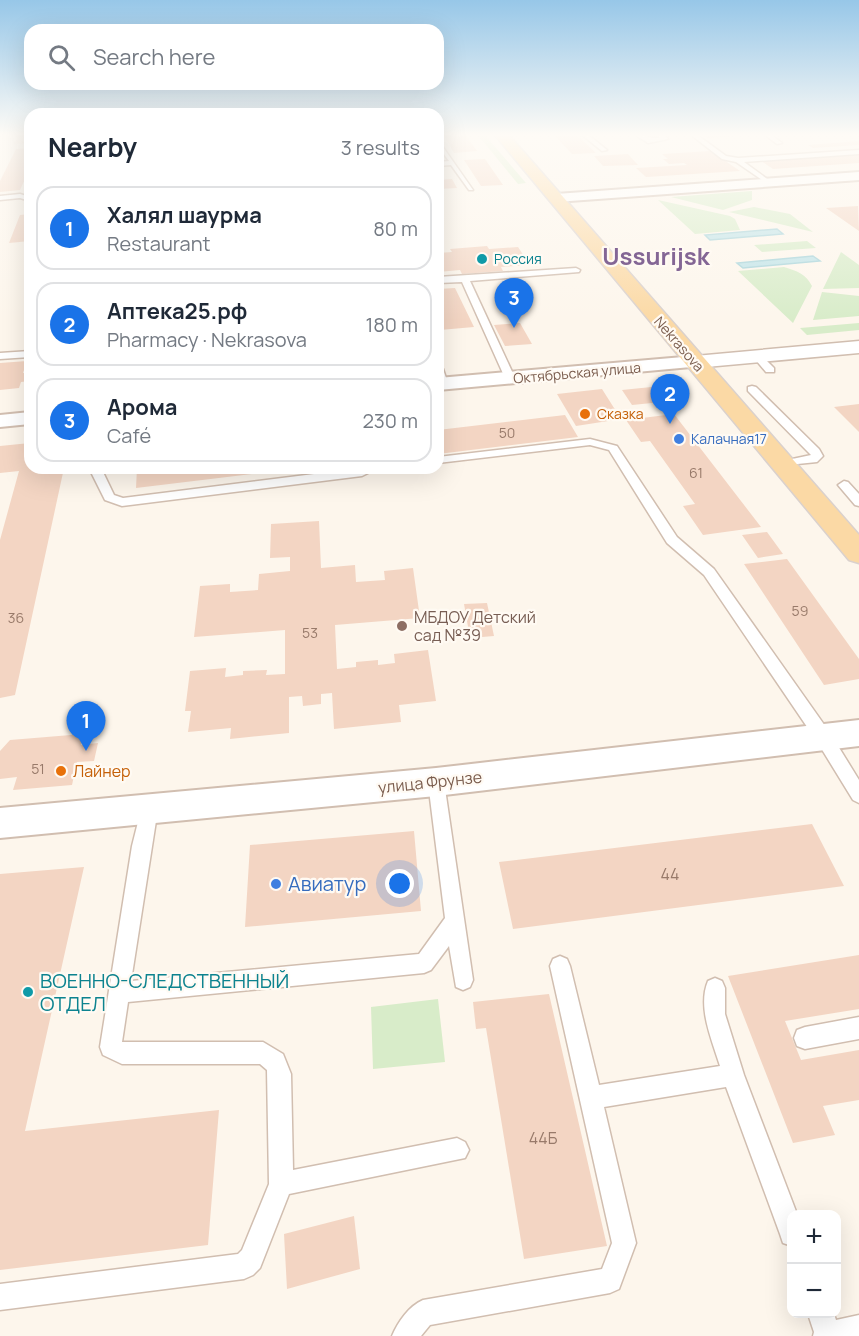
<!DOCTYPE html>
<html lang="en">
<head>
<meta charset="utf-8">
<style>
  :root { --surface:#fff; --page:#f6f6f7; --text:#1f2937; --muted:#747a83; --line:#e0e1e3; --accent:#1a73e8 }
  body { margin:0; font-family:Manrope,sans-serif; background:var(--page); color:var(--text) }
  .controls { position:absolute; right:18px; bottom:18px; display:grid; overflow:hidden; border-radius:12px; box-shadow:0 6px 24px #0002 }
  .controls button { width:54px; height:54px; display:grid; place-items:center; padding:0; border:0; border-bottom:2px solid var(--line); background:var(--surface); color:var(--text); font:30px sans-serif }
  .you { position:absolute; left:400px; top:884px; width:21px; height:21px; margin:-15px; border:4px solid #fff; border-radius:50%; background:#1a73e8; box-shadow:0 0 0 9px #1a73e833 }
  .badge { display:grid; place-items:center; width:39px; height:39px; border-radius:50%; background:var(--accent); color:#fff; font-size:20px; font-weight:700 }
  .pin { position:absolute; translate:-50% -50px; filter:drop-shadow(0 2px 3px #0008) }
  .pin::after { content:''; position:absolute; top:32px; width:21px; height:18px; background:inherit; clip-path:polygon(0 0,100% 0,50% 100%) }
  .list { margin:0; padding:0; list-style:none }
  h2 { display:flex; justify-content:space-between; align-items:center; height:78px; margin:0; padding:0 24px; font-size:26px }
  h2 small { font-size:20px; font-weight:400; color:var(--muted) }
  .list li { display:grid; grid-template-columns:39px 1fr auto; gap:18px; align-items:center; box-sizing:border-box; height:84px; margin:0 12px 12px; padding:0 12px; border:2px solid var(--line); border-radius:18px }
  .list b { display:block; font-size:22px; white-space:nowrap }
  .list p { margin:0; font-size:20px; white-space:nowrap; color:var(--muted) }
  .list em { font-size:20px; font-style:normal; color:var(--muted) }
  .icon { flex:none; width:33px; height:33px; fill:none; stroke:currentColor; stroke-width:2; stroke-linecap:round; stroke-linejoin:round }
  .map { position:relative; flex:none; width:859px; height:1336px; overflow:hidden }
  .search { position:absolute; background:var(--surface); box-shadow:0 6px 24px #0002; left:24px; top:24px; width:420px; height:66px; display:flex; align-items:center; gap:15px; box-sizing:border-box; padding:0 21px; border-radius:18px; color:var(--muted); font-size:22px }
  .panel { position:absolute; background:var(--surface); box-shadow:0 6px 24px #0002; left:24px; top:108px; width:420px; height:366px; border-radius:18px }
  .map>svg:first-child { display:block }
  .green { fill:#d8ecc9 }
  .water { fill:#bfe3e8; stroke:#a5d3da; stroke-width:1.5 }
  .building { fill:#f3d5c3 }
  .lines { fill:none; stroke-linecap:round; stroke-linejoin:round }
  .service-casing { stroke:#d1beb0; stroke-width:3 }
  .minor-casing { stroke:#d1beb0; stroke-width:4 }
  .tertiary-casing { stroke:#d1beb0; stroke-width:3 }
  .primary-casing { stroke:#dad1cd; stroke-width:3 }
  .service { fill:#fff; fill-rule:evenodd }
  .minor { fill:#fff; fill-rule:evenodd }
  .tertiary { fill:#fff; fill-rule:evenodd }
  .primary { fill:#fbd9a5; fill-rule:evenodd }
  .culture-dot { fill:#0f9aa8; stroke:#fffaf3; stroke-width:2 }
  .food-dot { fill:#e8710a; stroke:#fffaf3; stroke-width:2 }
  .shop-dot { fill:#3f7fe0; stroke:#fffaf3; stroke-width:2 }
  .education-dot { fill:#8d6e63; stroke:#fffaf3; stroke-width:2 }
  .labels { text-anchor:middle; stroke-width:4.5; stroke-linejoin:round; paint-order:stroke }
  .far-culture-label { font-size:14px; fill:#0d838f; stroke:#fffaf3; text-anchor:start }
  .far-street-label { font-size:14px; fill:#7a5c4d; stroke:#fffaf3 }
  .far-food-label { font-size:14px; fill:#c56008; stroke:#fffaf3; text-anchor:start }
  .number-label { font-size:14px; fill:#987a6a }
  .far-shop-label { font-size:14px; fill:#366cbe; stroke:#fffaf3; text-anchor:start }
  .education-label { font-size:16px; fill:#785e54; stroke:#fffaf3; text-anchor:start }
  .food-label { font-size:16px; fill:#c56008; stroke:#fffaf3; text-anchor:start }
  .street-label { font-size:16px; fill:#7a5c4d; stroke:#fffaf3 }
  .near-number-label { font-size:16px; fill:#987a6a }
  .near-shop-label { font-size:20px; fill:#366cbe; stroke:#fffaf3; text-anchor:start }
  .near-culture-label { font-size:20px; fill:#0d838f; stroke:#fffaf3; text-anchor:start }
  .far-town-label { font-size:24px; font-weight:bold; fill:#846695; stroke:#fffaf3 }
</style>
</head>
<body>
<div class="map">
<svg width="859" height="1336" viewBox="0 0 859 1336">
  <rect width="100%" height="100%" fill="#fdf6ec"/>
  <path class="green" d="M477 134H484L526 183 518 184Z
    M752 191V200L723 210 671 197Z
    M658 200 730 216 735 219 740 230 695 234Z
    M754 207 790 214 813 232 729 212Z
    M807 241 816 248 762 252 754 245Z
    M841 252 859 265V288L823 289Z
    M784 267C797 271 806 274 812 286L793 323 738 271Z
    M822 292 859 296V316L813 320Z
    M859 323V330L807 335 800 328Z
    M438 999 445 1062 373 1069 371 1007Z"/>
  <path class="water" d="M777 229 783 234 710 240 705 235Z
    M813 256 820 261 743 268 737 263Z"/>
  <path class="building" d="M30 134V143L14 144 19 135Z
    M443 134H465L477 151 454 153Z
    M553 134H576L596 153 572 154Z
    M701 134H725L730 137 707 138Z
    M859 141V145L813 148 808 145Z
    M30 148V168L20 190 0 192V181L16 149Z
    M711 151 740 171 646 177 636 168 687 165 684 163 669 164 663 159H668L662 154Z
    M628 154 638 165 603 166 594 156Z
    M859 154V163L773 169 760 160Z
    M485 159 503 185 481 186 464 160Z
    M452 179 457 188 438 189V180Z
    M858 206 859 231 826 208Z
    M30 214V241L9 243 20 215Z
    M487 246 489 249 518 247 530 265 501 267 503 271 462 274 460 270 438 272V253L452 252 450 249Z
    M455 288 474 327 440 330 438 289Z
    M520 323 532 344 505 346 494 325Z
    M27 361 23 373H30V381L21 382 19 388 0 390V363Z
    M661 386 672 401 632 405 622 390Z
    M602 389 621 419 576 426 557 394Z
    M859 404V432L834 407Z
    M674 414 761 527 703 535 683 506 695 504 650 441 641 442 626 420Z
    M565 415 578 437 438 454V430Z
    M30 443V468H64L15 695 0 698V540L19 471 0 473V446Z
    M137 468H292V469L136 488Z
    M319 521 321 568 355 565 356 582 385 580 384 571 413 568 420 618 335 625 337 669 356 667V662L378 660V665L395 663 394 654 428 650 436 701 399 705 401 722 334 729 332 693 321 694V704L303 706 302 696 289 697V733L230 739 231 728 188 732 191 711H185L190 671 226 668 225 677 243 675V671L267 670 266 675 285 674V630L194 637 200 586 230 584V592L258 590 259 574 290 571V557L270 558 271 524Z
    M767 532 783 554 758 558 742 535Z
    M787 559 859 659V679L824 685 744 564Z
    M487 603 494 636 470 638 464 604Z
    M83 734 81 745 98 743 94 761 77 762 72 785 13 790 17 777 0 779V751L10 740Z
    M812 824 844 886 513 929 499 862Z
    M414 831 421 911 245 927 250 845Z
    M84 867 25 1131 219 1110 208 1245 0 1270V874Z
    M859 955V1009L785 1021 801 1060 859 1050V1100L823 1106 835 1135 793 1143 728 976Z
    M549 994 607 1246 524 1259 486 1028 476 1029 473 1002Z
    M354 1216 360 1269 287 1289 284 1234Z"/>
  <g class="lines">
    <g class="service-casing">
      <path id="service" d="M581 134H587L607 150 602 151Z
        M634 134C644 133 647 139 660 138L656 134H662L668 139 648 143Z
        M690 134H696L726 156 738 158 859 150V154L744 162 770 181 768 184 736 162 722 159Z
        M764 134H770L782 143 777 144Z
        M438 140 473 190H469L451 165 438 166V162L449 161 438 146Z
        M20 194 30 197V201L20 198 0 200V196Z
        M576 268 580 270 579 272 470 281 515 378 510 381 505 378 462 282 438 283V277Z
        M30 351V357L0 359V353Z
        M755 355H761L774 368V372H766L755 359Z
        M438 366 443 369 448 384 447 386 438 384Z
        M752 386 756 387 819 449 823 456 817 462 778 466V462L811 455 748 391V387Z
        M590 439 617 446 677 537 714 569 830 733 859 780V803L853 800 818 743 704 575 667 543 609 450 590 445 438 463V457Z
        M89 468H101L114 495 123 498 362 468H378L362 476 122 506 105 500Z
        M844 481 848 482 859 494V506L855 505 838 485Z
        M436 775 442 777 444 782 473 980 470 987 463 990 456 987 449 946 431 970 424 973 128 1002 122 1042H263L283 1054 291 1074 293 1170 457 1138 465 1142 469 1150 465 1158 289 1194 260 1268 253 1275 244 1279 0 1310V1284L238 1254 242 1250 269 1184 267 1070 260 1064H122L103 1055 100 1047 132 846 143 802 149 800 155 802 158 808 131 981 419 954 445 918 428 782 430 777Z
        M560 956 567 959 570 966 599 1085 720 1066C712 1040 697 1007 708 981L715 978 722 981 725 988V1014L744 1075 797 1214H792V1246L783 1243 780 1234 726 1087 604 1107 636 1243 619 1289 610 1293 430 1325 421 1336H392C398 1322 409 1306 423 1300L602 1269 612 1243 550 966 553 959Z
        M859 1017V1039L805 1049 797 1046 794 1038 797 1030 805 1027Z
        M808 1314H834L836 1320 859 1315V1336H813L814 1332Z"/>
    </g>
    <g class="minor-casing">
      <path id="minor" d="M859 172V180L556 202 549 198 556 194Z
        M695 356 702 358 704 362 702 366 438 390V378Z
        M30 412V424L0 427V415Z
        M859 720V746L436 796 0 838V808L436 768Z"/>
    </g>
    <g class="tertiary-casing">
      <path id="tertiary" d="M859 341V353L695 368 687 367 684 362 687 357 695 356Z"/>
    </g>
    <g class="primary-casing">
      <path id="primary" d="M494 134H508L859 535V563L849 560Z"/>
    </g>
    <use href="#service" class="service"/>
    <use href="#minor" class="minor"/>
    <use href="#tertiary" class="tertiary"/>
    <use href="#primary" class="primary"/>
  </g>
  <linearGradient id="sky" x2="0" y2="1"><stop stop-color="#97c7e8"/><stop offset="0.42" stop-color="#fefbf6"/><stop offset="1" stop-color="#fefbf6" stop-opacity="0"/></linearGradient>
  <rect width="859" height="321" fill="url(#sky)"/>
  <g class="culture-dot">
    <circle cx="482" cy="259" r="6"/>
    <circle cx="28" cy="992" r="6"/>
  </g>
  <g class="food-dot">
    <circle cx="585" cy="414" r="6"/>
    <circle cx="61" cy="771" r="6"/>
  </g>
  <g class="shop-dot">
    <circle cx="679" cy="439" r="6"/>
    <circle cx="276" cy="884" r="6"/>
  </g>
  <circle class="education-dot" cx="402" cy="626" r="6"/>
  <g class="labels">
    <g class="far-culture-label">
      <text x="494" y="264">Россия</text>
    </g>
    <g class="far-street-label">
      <text transform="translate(679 344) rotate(49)" y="5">Nekrasova</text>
      <text transform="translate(577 373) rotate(-5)" y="5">Октябрьская улица</text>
    </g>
    <g class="far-food-label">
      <text x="597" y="419">Сказка</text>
    </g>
    <g class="number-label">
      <text x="507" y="438">50</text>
      <text x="696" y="478">61</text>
      <text x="800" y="616">59</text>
      <text x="16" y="623">36</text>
      <text x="310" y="638">53</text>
      <text x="38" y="774">51</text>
    </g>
    <g class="far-shop-label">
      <text x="691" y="444">Калачная17</text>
    </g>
    <g class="education-label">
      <text x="414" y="623">МБДОУ Детский<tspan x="414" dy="18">сад №39</tspan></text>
    </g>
    <g class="food-label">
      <text x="73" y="777">Лайнер</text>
    </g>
    <g class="street-label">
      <text transform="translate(430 782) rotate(-6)" y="6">улица Фрунзе</text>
    </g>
    <g class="near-number-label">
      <text x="670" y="880">44</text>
      <text x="543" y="1144">44Б</text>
    </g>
    <g class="near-shop-label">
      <text x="288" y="891">Авиатур</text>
    </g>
    <g class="near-culture-label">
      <text x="40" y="988">ВОЕННО-СЛЕДСТВЕННЫЙ<tspan x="40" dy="23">ОТДЕЛ</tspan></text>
    </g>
    <g class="far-town-label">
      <text x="656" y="265">Ussurijsk</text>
    </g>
  </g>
</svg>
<div class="controls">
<button>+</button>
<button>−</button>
</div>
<div class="you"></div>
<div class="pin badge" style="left:86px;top:751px">1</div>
<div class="pin badge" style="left:670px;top:424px">2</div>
<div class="pin badge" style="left:514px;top:328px">3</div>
<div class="search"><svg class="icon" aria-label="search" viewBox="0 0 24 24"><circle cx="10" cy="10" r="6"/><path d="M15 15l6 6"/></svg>Search here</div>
<section class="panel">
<h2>Nearby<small>3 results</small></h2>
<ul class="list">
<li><span class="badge">1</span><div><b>Халял шаурма</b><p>Restaurant</p></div><em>80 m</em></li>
<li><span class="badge">2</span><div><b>Аптека25.рф</b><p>Pharmacy · Nekrasova</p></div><em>180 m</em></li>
<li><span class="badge">3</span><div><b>Арома</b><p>Café</p></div><em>230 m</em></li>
</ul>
</section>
</div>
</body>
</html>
